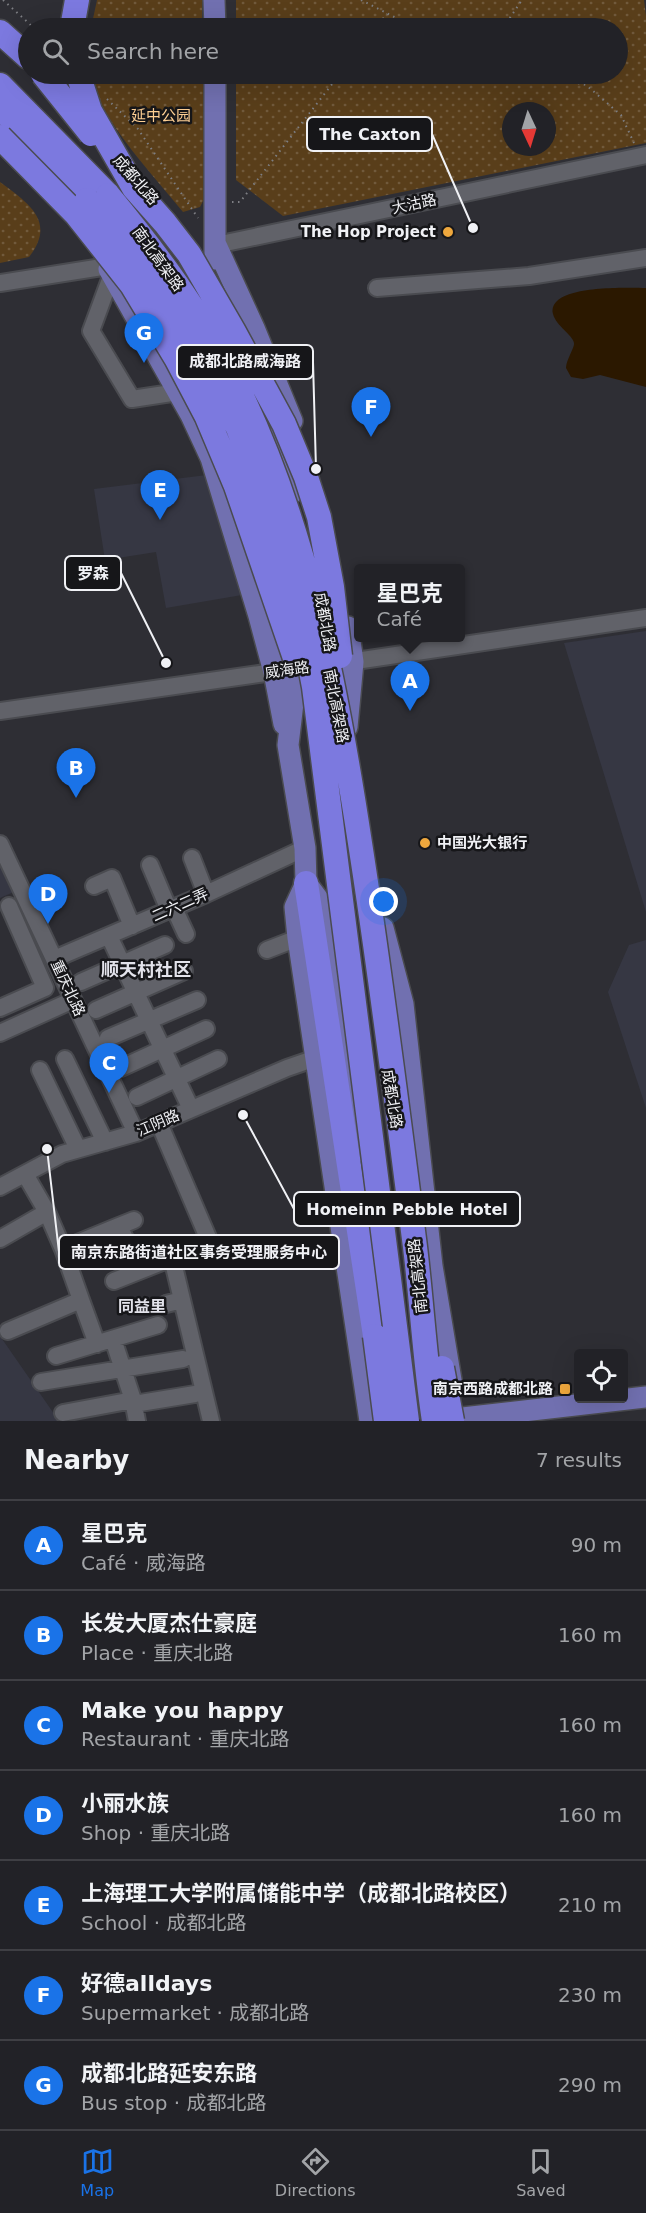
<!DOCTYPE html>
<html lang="en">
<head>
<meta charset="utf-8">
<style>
  :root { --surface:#222227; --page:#2e2f33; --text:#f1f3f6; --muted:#a2a4a7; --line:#3f3f44; --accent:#1a73e8 }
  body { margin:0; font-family:"DejaVu Sans","Noto Sans SC",sans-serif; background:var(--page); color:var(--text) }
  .controls { position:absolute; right:18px; bottom:18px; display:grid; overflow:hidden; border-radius:6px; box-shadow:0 6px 24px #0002 }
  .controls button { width:54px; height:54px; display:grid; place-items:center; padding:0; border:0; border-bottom:2px solid var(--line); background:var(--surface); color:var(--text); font:30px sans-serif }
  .compass { position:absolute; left:502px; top:102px; width:54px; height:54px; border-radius:50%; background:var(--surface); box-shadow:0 6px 24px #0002; rotate:176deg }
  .you { position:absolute; left:384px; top:902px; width:21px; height:21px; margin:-15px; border:4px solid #fff; border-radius:50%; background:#1a73e8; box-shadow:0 0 0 9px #1a73e833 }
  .badge { display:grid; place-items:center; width:39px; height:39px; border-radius:50%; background:var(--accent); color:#fff; font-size:20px; font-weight:700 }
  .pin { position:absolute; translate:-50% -50px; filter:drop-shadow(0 2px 3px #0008) }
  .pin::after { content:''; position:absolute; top:32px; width:21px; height:18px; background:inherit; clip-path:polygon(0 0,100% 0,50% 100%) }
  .popup { position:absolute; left:354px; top:564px; width:111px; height:78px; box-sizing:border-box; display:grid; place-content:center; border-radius:6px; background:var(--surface); filter:drop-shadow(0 2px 4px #0005); font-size:20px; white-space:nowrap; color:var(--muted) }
  .popup b { font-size:22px; color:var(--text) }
  .popup::after { content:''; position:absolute; left:50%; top:100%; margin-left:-12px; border:12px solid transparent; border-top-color:var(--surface) }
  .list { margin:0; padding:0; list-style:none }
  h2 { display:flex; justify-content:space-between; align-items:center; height:78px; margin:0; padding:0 24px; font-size:26px }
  h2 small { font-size:20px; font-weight:400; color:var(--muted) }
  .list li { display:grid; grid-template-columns:39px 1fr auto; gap:18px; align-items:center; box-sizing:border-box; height:90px; padding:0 24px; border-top:2px solid var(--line) }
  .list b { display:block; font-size:22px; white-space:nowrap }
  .list p { margin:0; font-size:20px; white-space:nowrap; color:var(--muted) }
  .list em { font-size:20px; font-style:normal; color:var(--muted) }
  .icon { flex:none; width:33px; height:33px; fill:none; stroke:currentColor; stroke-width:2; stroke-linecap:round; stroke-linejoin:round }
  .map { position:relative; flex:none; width:646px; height:1421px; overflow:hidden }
  .search { position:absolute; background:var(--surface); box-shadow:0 6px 24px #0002; left:18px; right:18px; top:18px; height:66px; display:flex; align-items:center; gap:15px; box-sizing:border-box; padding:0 21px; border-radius:33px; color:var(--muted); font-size:22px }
  .sheet { height:708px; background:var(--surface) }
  nav { display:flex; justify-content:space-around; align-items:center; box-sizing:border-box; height:84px; border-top:2px solid var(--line); background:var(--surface); font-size:16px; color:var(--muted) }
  nav a { display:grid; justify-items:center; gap:3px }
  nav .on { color:var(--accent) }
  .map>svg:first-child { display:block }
  .built { fill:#363743 }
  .park { fill:url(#park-dots); fill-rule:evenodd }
  .water { fill:#2b1800 }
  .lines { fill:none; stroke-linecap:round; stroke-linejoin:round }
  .minor-casing { stroke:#4a4b50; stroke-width:20 }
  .major-casing { stroke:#4a4b50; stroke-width:24 }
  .highway-casing { stroke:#4a4b50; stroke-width:27 }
  .path { stroke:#7e7f84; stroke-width:2; stroke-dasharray:1.5 4.5; stroke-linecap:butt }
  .minor { stroke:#616269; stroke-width:16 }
  .major { stroke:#7170b0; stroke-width:21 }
  .highway { stroke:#7c79df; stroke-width:24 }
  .highway-bridge-casing { stroke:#4a4b50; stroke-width:27; stroke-linecap:butt }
  .highway-bridge { stroke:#7c79df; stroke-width:24 }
  .poi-dot { fill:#eea73d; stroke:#161619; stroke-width:2 }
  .labels { text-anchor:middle; stroke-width:5; stroke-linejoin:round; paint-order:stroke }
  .park-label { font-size:15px; fill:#fecf93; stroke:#161619 }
  .street-label { font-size:15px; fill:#f0f1f5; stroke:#161619 }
  .poi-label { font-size:15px; font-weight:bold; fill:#f0f1f5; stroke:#161619; text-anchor:end }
  .neighbourhood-label { font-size:16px; font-weight:bold; fill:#e3e3eb; stroke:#161619 }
  .quarter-label { font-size:18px; font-weight:bold; fill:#e3e3eb; stroke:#161619 }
  .leader { fill:none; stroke:#f0f1f5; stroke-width:2 }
  .callout-dot { fill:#f0f1f5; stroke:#161619; stroke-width:2 }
  .callout { fill:#161619; stroke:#f0f1f5; stroke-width:2 }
  .callout-label { font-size:16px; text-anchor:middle; font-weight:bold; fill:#f0f1f5 }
</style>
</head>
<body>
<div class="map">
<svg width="646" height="1421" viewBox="0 0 646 1421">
  <defs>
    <pattern id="park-dots" width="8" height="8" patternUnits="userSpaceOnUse" patternTransform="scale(1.5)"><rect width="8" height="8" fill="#593e1a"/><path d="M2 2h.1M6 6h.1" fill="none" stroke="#715a3c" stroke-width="1.8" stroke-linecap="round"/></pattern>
  </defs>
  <rect width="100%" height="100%" fill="#2e2e34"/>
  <path class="built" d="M207 475 242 595 166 608 156 552 105 560 94 489Z
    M646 631V912L564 643Z
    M0 857 16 891 0 898Z
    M646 940V1108L608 992 629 945Z
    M0 1336 59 1421H0Z"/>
  <path class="park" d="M97 0H202V28H91Z
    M236 0H644L646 16V143L283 216 236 180V74H618V28H236ZM511 111H547V147H511Z
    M93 74H203L205 197 200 207 183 212C158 181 116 136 100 101 96 92 95 82 93 74Z
    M0 182C28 203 57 221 29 257L0 263Z"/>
  <path class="water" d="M646 288V387L600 375 583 379 571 377 566 368C566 360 575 347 574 343 573 335 556 326 553 314 547 284 628 288 646 288Z"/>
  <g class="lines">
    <g class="minor-casing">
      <path id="minor" d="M216 245 646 155
        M112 274 91 331 132 399 178 392
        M0 283 121 264
        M377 288 529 276 646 258
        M342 663 646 618
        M0 711 308 667
        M0 844 136 1133
        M192 858 206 894
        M150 865 169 910
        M94 886 112 878 132 926
        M174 908 186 934
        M109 936 191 1109
        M267 950 298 938
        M54 959 206 894 305 848
        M81 982 165 945
        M0 1008 45 988 9 906
        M96 1010 184 971
        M0 1033 73 1000
        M108 1038 197 1000
        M65 1059 105 1142
        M121 1068 206 1029
        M40 1070 78 1149
        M137 1097 218 1059
        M159 1123 212 1247 172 1258 211 1421
        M25 1174 47 1212 63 1249
        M0 1187 62 1154 136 1133 287 1068 316 1058
        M134 1220 119 1226 140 1270
        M0 1239 47 1212
        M114 1281 172 1258
        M81 1300 63 1249 119 1226
        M166 1304 182 1300
        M8 1331 81 1300 97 1344
        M113 1339 133 1400 137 1421
        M56 1356 158 1325
        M41 1382 183 1359
        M134 1404 195 1394
        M63 1413 133 1400"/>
    </g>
    <g class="major-casing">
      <path id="major" d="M214 0 215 28
        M215 74V259
        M216 245 254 328 292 421
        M109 269 191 415 211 458 259 616 274 672 284 724
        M256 389 293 492
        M290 641 297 669 288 745 305 848 306 883 321 903 337 985 361 1151
        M347 727 353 662 348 627
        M306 883 295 907 298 938 370 1421
        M383 928 403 1004 432 1266 452 1386
        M436 1421 646 1397"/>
    </g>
    <g class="highway-casing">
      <path id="highway" d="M72 28 77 0
        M0 32 28 57
        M0 85 108 195
        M0 108 21 128 87 200
        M306 883 375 1336"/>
    </g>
    <path class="path" d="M3 0 34 28
      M361 0 416 28
      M375 28 387 14
      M503 28 522 0
      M537 74 586 85 621 115 634 143
      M107 99 138 129 198 218
      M232 202H240L340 74"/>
    <use href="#minor" class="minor"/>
    <use href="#major" class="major"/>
    <use href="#highway" class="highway"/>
    <g class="highway-bridge-casing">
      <path id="highway-bridge" d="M43 74 91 134
        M78 74 90 111 134 188 165 223 189 254 233 330 284 424 306 477 319 517 332 587 340 656
        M0 137 76 214 132 285 176 358 207 417 236 486 295 658
        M108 195C156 253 202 314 235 382 306 526 336 685 360 843 381 977 398 1112 415 1247 422 1305 425 1363 434 1421
        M87 200 140 263 203 362 238 428 267 504 297 598 314 687 407 1421
        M375 1336 386 1421
        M442 1368 452 1421"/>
    </g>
    <use href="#highway-bridge" class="highway-bridge"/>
  </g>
  <g class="poi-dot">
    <circle cx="448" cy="232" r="6"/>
    <circle cx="425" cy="843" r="6"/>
    <rect x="559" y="1383" width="12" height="12" rx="3"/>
  </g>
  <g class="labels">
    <g class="park-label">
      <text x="161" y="121">延中公园</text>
    </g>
    <g class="street-label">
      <text transform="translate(136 180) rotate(49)" y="5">成都北路</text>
      <text transform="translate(414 204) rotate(-12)" y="5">大沽路</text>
      <text transform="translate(158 259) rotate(54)" y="5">南北高架路</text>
      <text transform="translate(325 622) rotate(80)" y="5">成都北路</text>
      <text transform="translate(287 670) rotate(-8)" y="5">威海路</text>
      <text transform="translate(336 706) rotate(79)" y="5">南北高架路</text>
      <text transform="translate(180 905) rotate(-24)" y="5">二六二弄</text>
      <text transform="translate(68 988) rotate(65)" y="5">重庆北路</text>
      <text transform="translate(392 1099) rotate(81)" y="5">成都北路</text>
      <text transform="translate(158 1123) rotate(-23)" y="5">江阴路</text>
      <text transform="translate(418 1276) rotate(-96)" y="5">南北高架路</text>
    </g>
    <g class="poi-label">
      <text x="436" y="237">The Hop Project</text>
      <text x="437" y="848" text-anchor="start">中国光大银行</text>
      <text x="553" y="1394">南京西路成都北路</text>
    </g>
    <g class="neighbourhood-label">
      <text x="142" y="1312">同益里</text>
    </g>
    <g class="quarter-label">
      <text x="146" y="976">顺天村社区</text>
    </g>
  </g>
  <path class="leader" d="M473 228L432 134M316 469L313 362M166 663L121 573M243 1115L294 1209M47 1149L59 1252"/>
  <g class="callout-dot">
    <circle cx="473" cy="228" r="6"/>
    <circle cx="316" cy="469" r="6"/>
    <circle cx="166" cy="663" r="6"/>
    <circle cx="243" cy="1115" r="6"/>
    <circle cx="47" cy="1149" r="6"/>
  </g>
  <g class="callout">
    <rect x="307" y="117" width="125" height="34" rx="6"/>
    <rect x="177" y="345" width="136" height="34" rx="6"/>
    <rect x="65" y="556" width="56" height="34" rx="6"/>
    <rect x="294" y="1192" width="226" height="34" rx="6"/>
    <rect x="59" y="1235" width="280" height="34" rx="6"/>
  </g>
  <g class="callout-label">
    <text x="370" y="140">The Caxton</text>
    <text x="245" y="367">成都北路威海路</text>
    <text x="93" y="579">罗森</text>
    <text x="407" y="1215">Homeinn Pebble Hotel</text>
    <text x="199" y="1258">南京东路街道社区事务受理服务中心</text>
  </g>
</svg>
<div class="controls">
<button><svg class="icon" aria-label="locate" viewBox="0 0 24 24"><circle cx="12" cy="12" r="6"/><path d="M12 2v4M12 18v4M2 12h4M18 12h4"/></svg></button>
</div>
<svg class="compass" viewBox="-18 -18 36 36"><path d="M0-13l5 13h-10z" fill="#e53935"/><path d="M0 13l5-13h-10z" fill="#a2a4a7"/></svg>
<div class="you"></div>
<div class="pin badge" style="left:410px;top:711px">A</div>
<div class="popup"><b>星巴克</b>Café</div>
<div class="pin badge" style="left:76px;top:798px">B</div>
<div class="pin badge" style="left:109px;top:1093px">C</div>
<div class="pin badge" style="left:48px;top:924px">D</div>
<div class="pin badge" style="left:160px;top:520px">E</div>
<div class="pin badge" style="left:371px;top:437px">F</div>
<div class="pin badge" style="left:144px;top:363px">G</div>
<div class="search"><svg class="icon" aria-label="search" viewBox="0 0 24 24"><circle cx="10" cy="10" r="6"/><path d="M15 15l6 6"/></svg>Search here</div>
</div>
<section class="sheet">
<h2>Nearby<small>7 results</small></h2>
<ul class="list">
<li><span class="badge">A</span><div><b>星巴克</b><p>Café · 威海路</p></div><em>90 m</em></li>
<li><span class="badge">B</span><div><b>长发大厦杰仕豪庭</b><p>Place · 重庆北路</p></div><em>160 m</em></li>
<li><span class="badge">C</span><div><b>Make you happy</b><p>Restaurant · 重庆北路</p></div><em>160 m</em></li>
<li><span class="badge">D</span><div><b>小丽水族</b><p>Shop · 重庆北路</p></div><em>160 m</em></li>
<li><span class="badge">E</span><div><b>上海理工大学附属储能中学（成都北路校区）</b><p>School · 成都北路</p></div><em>210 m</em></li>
<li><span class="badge">F</span><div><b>好德alldays</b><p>Supermarket · 成都北路</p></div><em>230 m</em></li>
<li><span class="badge">G</span><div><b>成都北路延安东路</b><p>Bus stop · 成都北路</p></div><em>290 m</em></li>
</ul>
</section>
<nav>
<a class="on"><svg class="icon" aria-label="map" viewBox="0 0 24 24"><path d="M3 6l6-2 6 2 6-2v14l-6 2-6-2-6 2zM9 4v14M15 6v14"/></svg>Map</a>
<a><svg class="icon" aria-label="directions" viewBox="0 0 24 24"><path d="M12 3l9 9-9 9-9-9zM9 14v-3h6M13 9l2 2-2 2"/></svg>Directions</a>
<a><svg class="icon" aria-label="saved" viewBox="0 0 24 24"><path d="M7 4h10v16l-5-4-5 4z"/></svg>Saved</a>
</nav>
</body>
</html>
